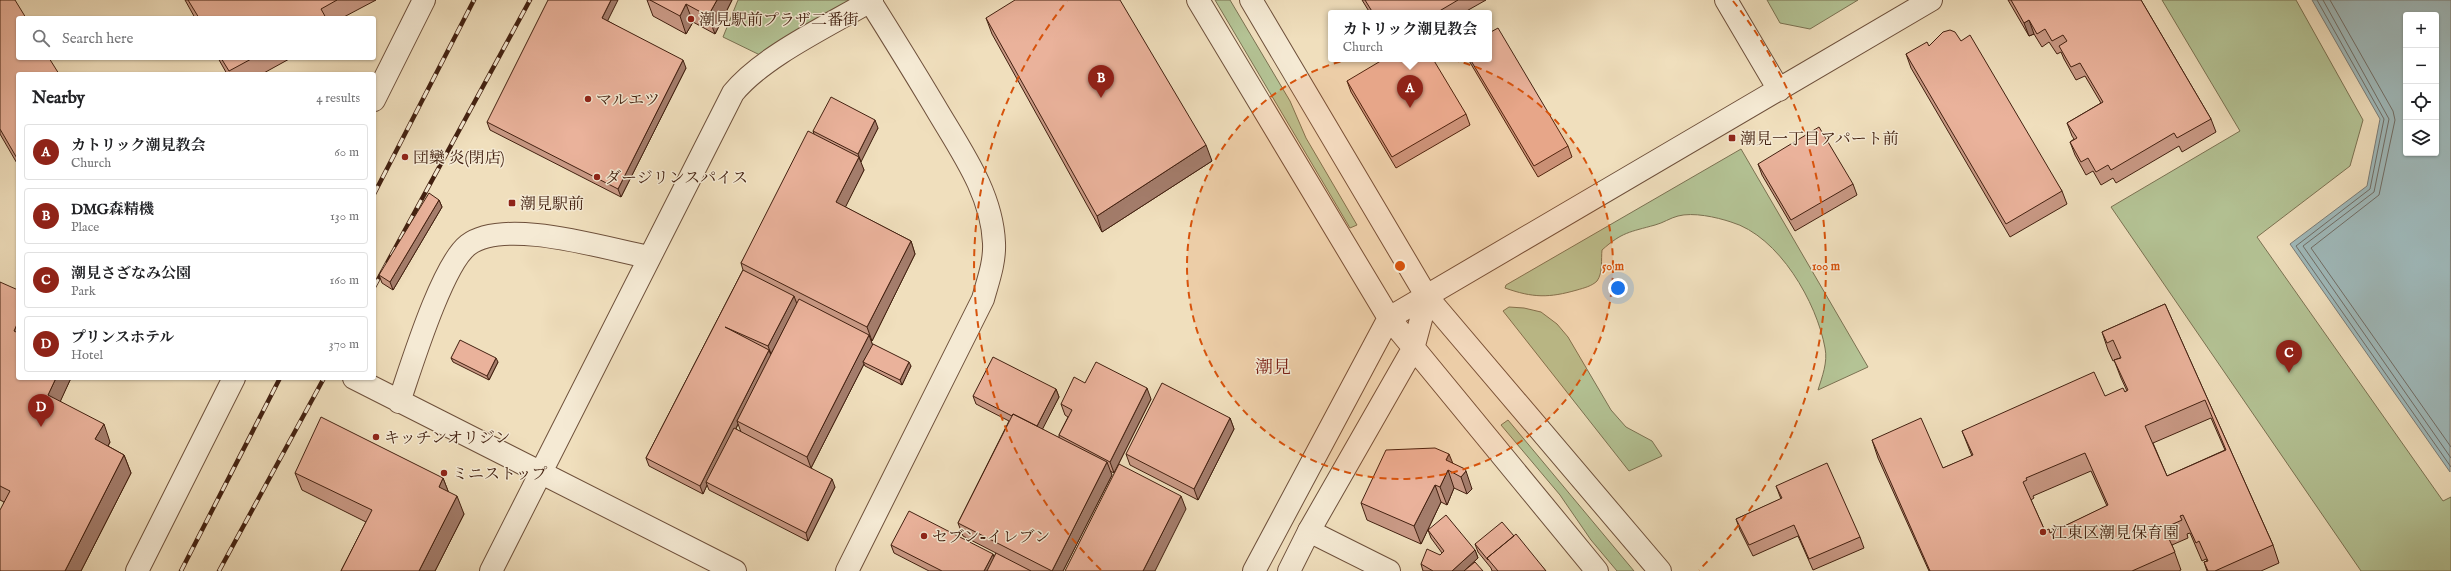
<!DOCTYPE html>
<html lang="en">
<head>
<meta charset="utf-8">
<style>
  :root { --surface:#fff; --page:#f6f6f6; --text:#202124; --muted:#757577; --line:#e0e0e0; --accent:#8f2418 }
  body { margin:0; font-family:"IM FELL English","Noto Serif JP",serif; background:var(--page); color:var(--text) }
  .controls { position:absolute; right:12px; top:12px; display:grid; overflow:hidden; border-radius:4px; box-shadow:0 1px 3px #0004 }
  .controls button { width:36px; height:36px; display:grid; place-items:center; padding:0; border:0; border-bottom:1px solid var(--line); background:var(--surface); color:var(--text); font:20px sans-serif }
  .you { position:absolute; left:1618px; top:288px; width:14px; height:14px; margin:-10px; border:3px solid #fff; border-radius:50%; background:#1a73e8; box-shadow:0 0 0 6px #1a73e833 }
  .badge { display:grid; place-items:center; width:26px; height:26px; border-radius:50%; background:var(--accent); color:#fff; font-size:13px; font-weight:700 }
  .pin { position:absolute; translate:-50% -33px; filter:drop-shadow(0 1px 2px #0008) }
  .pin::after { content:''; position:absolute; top:21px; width:14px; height:12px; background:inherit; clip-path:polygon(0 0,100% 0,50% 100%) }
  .popup { position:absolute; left:1328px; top:10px; width:164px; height:52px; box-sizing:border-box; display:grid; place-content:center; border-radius:4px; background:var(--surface); filter:drop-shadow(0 1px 3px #0005); font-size:13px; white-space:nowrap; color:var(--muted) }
  .popup b { font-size:15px; color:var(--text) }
  .popup::after { content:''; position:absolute; left:50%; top:100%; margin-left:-8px; border:8px solid transparent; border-top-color:var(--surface) }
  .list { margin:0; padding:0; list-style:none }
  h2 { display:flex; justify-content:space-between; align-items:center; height:52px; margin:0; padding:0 16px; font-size:17px }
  h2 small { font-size:13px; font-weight:400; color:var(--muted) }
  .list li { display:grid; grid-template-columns:26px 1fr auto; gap:12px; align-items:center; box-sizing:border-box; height:56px; margin:0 8px 8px; padding:0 8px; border:1px solid var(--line); border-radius:4px }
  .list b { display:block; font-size:15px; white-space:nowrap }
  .list p { margin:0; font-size:13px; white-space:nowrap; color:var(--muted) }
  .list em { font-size:13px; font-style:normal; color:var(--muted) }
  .icon { flex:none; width:22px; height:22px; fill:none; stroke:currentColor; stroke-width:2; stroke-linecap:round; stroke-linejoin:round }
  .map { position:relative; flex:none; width:2451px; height:571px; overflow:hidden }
  .search { position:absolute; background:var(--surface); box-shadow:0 1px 3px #0004; left:16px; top:16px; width:360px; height:44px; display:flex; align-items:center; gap:10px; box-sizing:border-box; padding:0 14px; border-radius:4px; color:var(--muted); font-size:15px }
  .panel { position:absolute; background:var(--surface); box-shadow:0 1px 3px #0004; left:16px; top:72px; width:360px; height:308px; border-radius:4px }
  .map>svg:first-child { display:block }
  .green { fill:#b4c395; stroke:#7b7252 }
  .water { fill:#9fbabc; stroke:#7a7c77; fill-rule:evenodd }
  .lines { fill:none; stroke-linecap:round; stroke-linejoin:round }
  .shore { stroke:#706d66; stroke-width:1 }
  .minor-casing { stroke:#6e503b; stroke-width:24 }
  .tertiary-casing { stroke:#6e503b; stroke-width:24 }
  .minor { stroke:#f5ead4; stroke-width:22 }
  .tertiary { stroke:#f5ead4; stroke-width:22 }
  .rail-casing { stroke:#422010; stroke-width:4.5 }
  .rail { stroke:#f5ead4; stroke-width:3; stroke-dasharray:9; stroke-linecap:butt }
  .wall { fill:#c99985; stroke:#422010; fill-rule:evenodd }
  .shaded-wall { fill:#a47d6c; stroke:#422010 }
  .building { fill:#eab29b; stroke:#422010; fill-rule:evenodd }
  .ring { fill:none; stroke:#d7530c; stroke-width:2; stroke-dasharray:7 5 }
  .poi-dot { fill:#8f2418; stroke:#f5ead4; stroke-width:1.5 }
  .labels { text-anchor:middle; stroke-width:3; stroke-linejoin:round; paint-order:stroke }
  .poi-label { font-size:16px; fill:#422010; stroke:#f5ead4; text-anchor:start }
  .quarter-label { font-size:18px; fill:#7a1f14; stroke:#f5ead4 }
  .centre { fill:#d7530c; stroke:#f5ead4; stroke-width:2 }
  .ring-label { font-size:12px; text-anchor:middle; font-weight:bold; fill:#d7530c; stroke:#f5ead4; stroke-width:3; stroke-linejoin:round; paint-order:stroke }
</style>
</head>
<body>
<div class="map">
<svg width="2451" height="571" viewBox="0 0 2451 571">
  <rect width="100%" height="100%" fill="#f0dfbd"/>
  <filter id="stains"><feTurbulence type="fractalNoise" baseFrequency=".005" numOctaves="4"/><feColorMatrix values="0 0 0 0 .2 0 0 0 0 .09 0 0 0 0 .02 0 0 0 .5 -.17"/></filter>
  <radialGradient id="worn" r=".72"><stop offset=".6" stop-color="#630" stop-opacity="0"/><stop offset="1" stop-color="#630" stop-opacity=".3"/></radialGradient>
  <path class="green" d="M738 0H853L762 56 723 37Z
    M1215 0H1230L1290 101 1306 138 1357 225 1350 228Z
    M1767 0H1858L1810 29 1780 23Z
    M2162 0H2296L2363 120 2350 166 2257 237 2443 501 2451 497V571H2361L2111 207 2240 131Z
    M1741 149 1868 367 1818 390C1822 377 1828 362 1825 348 1817 303 1779 236 1731 222 1716 217 1693 212 1678 216 1670 218 1663 223 1655 225 1630 232 1622 232 1602 250 1601 259 1603 273 1597 281 1592 286 1584 288 1577 290 1549 298 1533 298 1505 288L1506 285Z
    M1509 307 1524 308 1541 312 1557 324 1568 337 1611 410 1626 427 1652 441 1662 456 1629 471 1503 311Z
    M1508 420 1634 571H1617L1591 540 1560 495 1501 425Z"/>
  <path class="water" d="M2312 0H2451L2450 472 2290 244 2367 186 2380 119ZM2406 15H2436V153H2406Z"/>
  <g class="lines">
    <path class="shore" d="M2317 0 2384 119 2370 189 2296 246 2451 467
      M2323 0 2389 119 2374 192 2303 246 2451 458
      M2330 0 2393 111 2395 120 2379 195 2311 248 2451 447"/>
    <g class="minor-casing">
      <path id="minor" d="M1309 531 1389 571"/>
    </g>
    <g class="tertiary-casing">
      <path id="tertiary" d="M1198 0 1389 318 1597 571
        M1251 0 1427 297 1660 571
        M1726 0 1779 90
        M374 100 424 0
        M354 378 735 571
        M399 402C411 367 442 265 468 245 505 217 606 249 649 257
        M137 571 234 378
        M491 571 733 93C763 56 830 25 872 0
        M847 571 983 299C988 281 995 262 994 243 992 192 959 148 934 105 913 70 892 36 870 1
        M1254 571 1389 318 1931 0
        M1289 571 1309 531 1413 349 1427 297"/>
    </g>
    <use href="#minor" class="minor"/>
    <use href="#tertiary" class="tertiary"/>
    <g class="rail-casing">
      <path id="rail" d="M374 194 474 0
        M374 287 530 0
        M181 571 280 378
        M219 571 324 378"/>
    </g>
    <use href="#rail" class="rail"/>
  </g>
  <path class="wall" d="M0 0 18 74V165L0 134Z
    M185 0H376L342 18H195Z
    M647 0H732L715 34 693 22 686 34 653 16Z
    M1362 0H1486L1463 13H1370Z
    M2008 0H2141L2211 119 2216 132 2182 152 2179 146 2116 183 2113 178 2101 185 2093 171 2086 175 2075 155 2070 142 2074 139 2072 136 2067 123 2101 103 2085 76 2076 80 2064 59 2061 52 2057 54 2049 42 2042 47 2034 34 2029 36Z
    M986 18 1212 161 1102 232 992 34Z
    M608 21 686 68 621 197 490 130 487 122Z
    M1961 41 2062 191 2067 204 2010 237 1911 68 1906 54 1929 46Z
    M218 58H291L262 74H227Z
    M1468 59H1489L1568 146 1572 157 1538 177Z
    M1347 81 1466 114 1470 125 1396 168 1351 92Z
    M878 128 860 162 864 170 845 207 911 241 915 254 872 341 871 340 872 344 911 366 902 385 865 366 864 364 811 468 835 487 808 541 709 490 707 485 703 494 649 466 646 458 743 270 741 263 814 134 813 131ZM738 424 741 432 736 429Z
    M1758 164 1853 184 1857 195 1795 231 1762 175Z
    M439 200 442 207 393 290 382 283 379 275Z
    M0 282 18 378H71L60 401 110 442 108 446 124 455 131 473 81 571H0L4 502 0 500Z
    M2165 304 2273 545 2279 563 2261 571H2207L2204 562 2207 561 2206 559 2202 561 2190 533 2187 534 2188 538 2172 545 2181 570 2179 571H1929L1878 458 1872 440 1943 468 1972 456 1962 431 2127 391 2121 378 2114 360 2120 358 2113 361 2108 350 2102 332ZM2211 418 2225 450 2167 476 2153 443ZM2091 471 2107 506 2050 533 2045 531 2031 500 2034 498 2033 496Z
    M451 358 498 362 489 380 453 362Z
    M1085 383 1151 399 1114 473 1110 471 1112 475 1063 571H929L894 553 891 545 994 557 996 553 963 536 958 523 1009 421 976 404 973 396 1056 389 1059 397 1042 429 1059 438V435L1068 417 1065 415 1061 404Z
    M1230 418 1234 429 1198 500 1130 465 1126 454Z
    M1453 463 1472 489 1467 494 1454 488 1447 505 1441 502 1421 544 1367 520 1361 503Z
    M295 473 443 478 448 491 464 514 435 571H341L366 522 302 490Z
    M1776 486 1860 537 1864 548 1813 570 1798 536 1753 556 1740 530 1736 519 1781 499Z
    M1428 530 1475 550 1478 558 1464 571H1423L1421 564 1440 555 1442 553 1431 538Z
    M1514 536 1546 571H1492L1491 568 1478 552 1475 544Z"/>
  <path class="shaded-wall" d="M611 0H618L605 26 602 18Z
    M717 0H732L715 34 708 16Z
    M686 4 693 22 686 34 680 16Z
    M2029 20 2034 34 2029 36 2024 23Z
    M683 60 686 68 621 197 618 189Z
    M875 120 878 128 861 162 858 154Z
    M1206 145 1212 161 1102 232 1097 216Z
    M859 157 864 170 841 216 836 202Z
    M439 200 442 207 393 290 390 282Z
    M911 241 915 254 872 341 867 327Z
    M794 296 797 304 771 354 768 346Z
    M18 322V342L14 331Z
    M869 335 873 346 863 362 864 364 811 468 807 457Z
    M769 350 772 358 737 421 738 424 709 483 706 482 707 485 703 494 700 486Z
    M496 358 498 362 489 380 487 376Z
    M909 362 911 366 902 385 900 380Z
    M56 378H71L55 413 48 395Z
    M1147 388 1151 399 1114 473 1110 462Z
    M1056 389 1059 397 1039 436 1036 428Z
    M1230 418 1234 429 1198 500 1194 489Z
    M104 424 110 442 102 457 95 439Z
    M1449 454 1456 471 1446 460Z
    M124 455 131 473 81 571H65Z
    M1107 462 1112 475 1063 571H1052Z
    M1448 470 1454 488 1447 505 1440 487Z
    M1466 471 1472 489 1467 494 1461 477Z
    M443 478 450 496 439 487Z
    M832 479 835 487 808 541 806 533Z
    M1435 485 1441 502 1421 544 1414 526Z
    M457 496 464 514 435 571H419Z
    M1181 496 1186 509 1155 571H1143Z
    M1475 550 1478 558 1464 571H1452Z
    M993 554 996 562 991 571H984Z"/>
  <path class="building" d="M0 0H15L26 18H18V58H49L59 74H18V160L0 129Z
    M188 0H337L321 9 326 18H199Z
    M548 0H611L602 18 683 60 618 189 487 122Z
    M650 0H717L708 16 686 4 680 16Z
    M1015 0H1120L1206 145 1097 216 986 18Z
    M1365 0H1458L1436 13H1373Z
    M2011 0H2141L2211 119 2177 138 2174 133 2111 170 2108 165 2096 172 2088 158 2081 162 2070 142 2077 138 2067 123 2103 102 2080 63 2071 67 2059 46 2067 41 2063 35 2052 41 2045 29 2037 34 2029 20 2024 23Z
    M1498 28 1568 146 1534 166 1470 59H1489V33Z
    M1950 30 1955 32 1961 41 1970 35 2062 191 2006 224 1906 54 1927 42 1929 46 1943 32Z
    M221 58H253L229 71Z
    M1384 59H1433L1466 114 1392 157 1347 81Z
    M831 97 875 120 858 154 813 131Z
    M1819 127 1853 184 1791 220 1758 164Z
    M808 131 859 157 836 202 911 241 867 327 741 263Z
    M429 193 439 200 390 282 379 275Z
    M743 270 794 296 768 346 725 327 769 350 700 486 646 458Z
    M0 282 18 290V322L14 331 18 333V378H56L48 395 104 424 95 439 124 455 65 571H0V510L10 491 0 486Z
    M799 299 869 335 807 457 737 421Z
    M2165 304 2273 545 2215 571H2208L2204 562 2208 561 2199 541 2196 543 2183 515 2180 516 2182 520 2164 528 2175 552 2132 571H1930L1872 440 1921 418 1943 468 1973 455 1962 431 2094 372 2105 396 2123 388 2125 392 2128 390 2114 360 2121 358 2113 340 2107 343 2102 332ZM2205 400 2226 450 2167 476 2145 426ZM2085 453 2108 505 2050 533 2049 529 2045 531 2023 482 2027 480 2026 478Z
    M460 340 496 358 487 376 451 358Z
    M873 344 909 362 900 380 863 362Z
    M993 357 1056 389 1037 426 1013 414 1012 416 973 396Z
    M1096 362 1147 388 1110 462 1059 435 1072 410 1061 404 1074 377 1085 383Z
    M1162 383 1230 418 1194 489 1126 454Z
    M1013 414 1107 462 1052 571 958 523Z
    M321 417 443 478 439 487 457 496 419 571H341L372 510 295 473Z
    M734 428 832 479 806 533 706 482Z
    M1435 448 1449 454 1446 460 1465 469 1466 471 1461 477 1448 470 1440 487 1435 485 1414 526 1361 503 1386 450Z
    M1827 463 1860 537 1809 559 1794 525 1749 545 1736 519 1782 498 1776 486Z
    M1119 464 1181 496 1143 571H1065Z
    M909 511 993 554 984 571H942L891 545Z
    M1446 515 1475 550 1452 571H1433L1421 564 1427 549 1440 555 1444 551 1428 530Z
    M1502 522 1514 536 1487 558 1488 560 1475 544Z
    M1516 534 1546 571H1498L1487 558Z
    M996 553 1031 571H987Z
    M1475 562 1483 571H1464Z"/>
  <circle cx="1400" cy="266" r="213" fill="#d7530c" fill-opacity=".12"/>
  <g class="ring">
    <circle cx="1400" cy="266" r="213"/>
    <path d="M1101 570A426 426 0 0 1 1067 1M1733 1A426 426 0 0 1 1699 570"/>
  </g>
  <g class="poi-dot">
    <circle cx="691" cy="19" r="4"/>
    <circle cx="588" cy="99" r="4"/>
    <rect x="1728" y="134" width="8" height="8" rx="2"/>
    <circle cx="405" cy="157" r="4"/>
    <circle cx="597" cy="177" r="4"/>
    <rect x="508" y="199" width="8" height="8" rx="2"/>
    <circle cx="376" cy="437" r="4"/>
    <circle cx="444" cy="473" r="4"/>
    <circle cx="2043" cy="532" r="4"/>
    <circle cx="924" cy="536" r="4"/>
  </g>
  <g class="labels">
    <g class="poi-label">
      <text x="699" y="25">潮見駅前プラザ二番街</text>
      <text x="596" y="105">マルエツ</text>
      <text x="1740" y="144">潮見一丁目アパート前</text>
      <text x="413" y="163">団欒 炎(閉店)</text>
      <text x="605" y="183">ダージリンスパイス</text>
      <text x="520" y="209">潮見駅前</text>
      <text x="384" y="443">キッチンオリジン</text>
      <text x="452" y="479">ミニストップ</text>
      <text x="2051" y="538">江東区潮見保育園</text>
      <text x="932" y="542">セブン-イレブン</text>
    </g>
    <g class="quarter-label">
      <text x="1273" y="373">潮見</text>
    </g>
  </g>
  <circle cx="1400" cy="266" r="6" class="centre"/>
  <g class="ring-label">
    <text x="1613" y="270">50 m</text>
    <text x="1826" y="270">100 m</text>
  </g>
  <rect width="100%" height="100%" filter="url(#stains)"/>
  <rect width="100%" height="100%" fill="url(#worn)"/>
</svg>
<div class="controls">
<button>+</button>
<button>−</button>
<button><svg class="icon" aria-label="locate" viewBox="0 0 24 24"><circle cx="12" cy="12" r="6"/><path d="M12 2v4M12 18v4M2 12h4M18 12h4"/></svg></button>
<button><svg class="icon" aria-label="layers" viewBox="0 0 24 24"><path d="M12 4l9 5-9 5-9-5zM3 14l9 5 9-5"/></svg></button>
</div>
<div class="you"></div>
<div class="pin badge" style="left:1410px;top:108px">A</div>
<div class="popup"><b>カトリック潮見教会</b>Church</div>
<div class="pin badge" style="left:1101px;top:98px">B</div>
<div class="pin badge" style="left:2289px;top:373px">C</div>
<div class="pin badge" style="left:41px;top:427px">D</div>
<div class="search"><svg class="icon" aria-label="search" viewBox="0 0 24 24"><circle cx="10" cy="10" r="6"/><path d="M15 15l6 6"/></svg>Search here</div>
<section class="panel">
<h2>Nearby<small>4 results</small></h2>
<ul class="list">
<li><span class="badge">A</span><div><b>カトリック潮見教会</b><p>Church</p></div><em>60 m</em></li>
<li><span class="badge">B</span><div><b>DMG森精機</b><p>Place</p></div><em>130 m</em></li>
<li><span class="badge">C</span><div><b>潮見さざなみ公園</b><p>Park</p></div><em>160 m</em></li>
<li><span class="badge">D</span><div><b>プリンスホテル</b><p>Hotel</p></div><em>370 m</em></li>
</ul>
</section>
</div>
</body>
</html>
